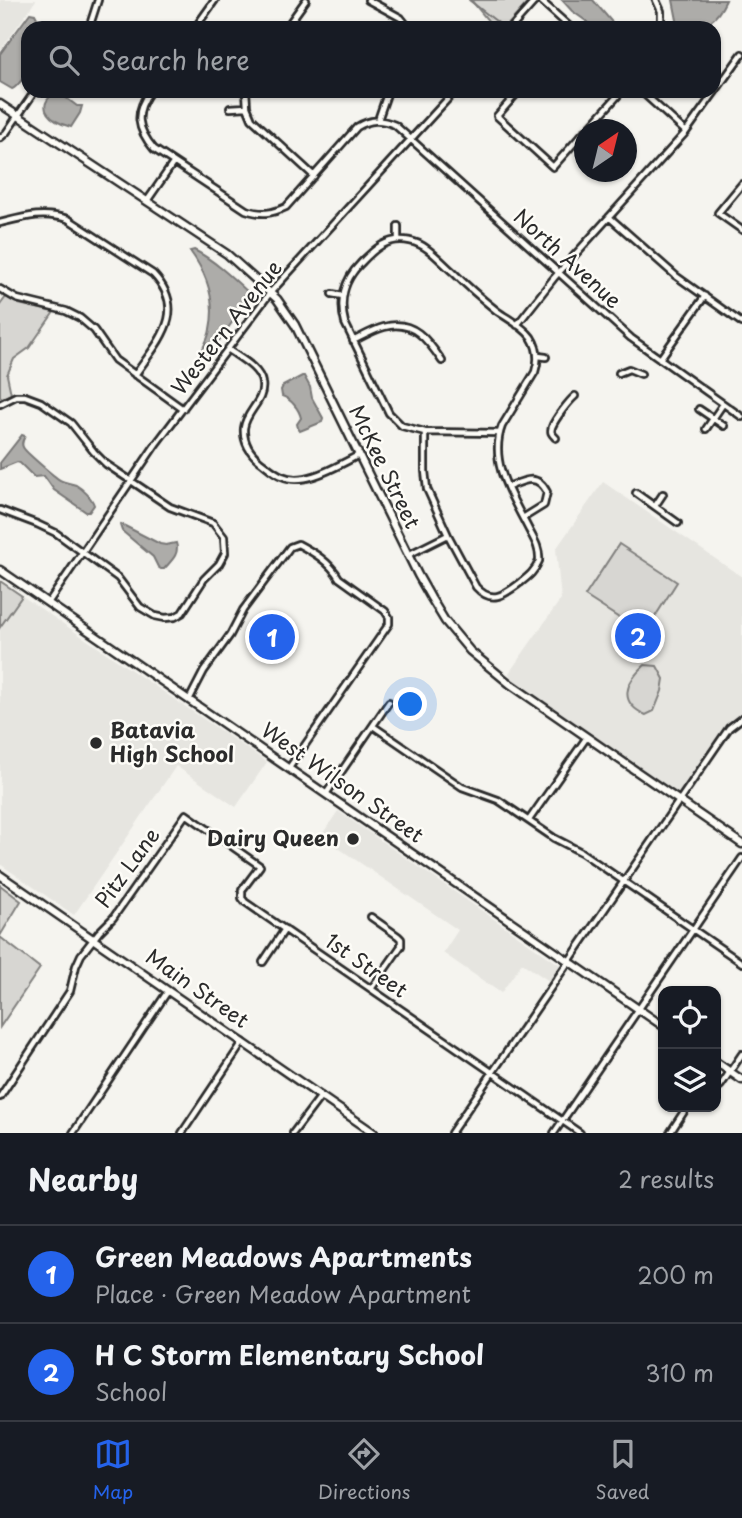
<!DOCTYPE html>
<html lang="en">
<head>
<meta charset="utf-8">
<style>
  :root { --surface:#171b24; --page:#242831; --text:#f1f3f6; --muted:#9ea1a6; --line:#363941; --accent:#2563eb }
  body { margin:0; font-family:"Playpen Sans",sans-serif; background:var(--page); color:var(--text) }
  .controls { position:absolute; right:21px; bottom:21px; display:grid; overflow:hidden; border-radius:14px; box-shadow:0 2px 5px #0004 }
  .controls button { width:63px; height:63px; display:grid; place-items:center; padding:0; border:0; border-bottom:2px solid var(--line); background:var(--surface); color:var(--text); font:35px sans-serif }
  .compass { position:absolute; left:574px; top:119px; width:63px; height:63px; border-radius:50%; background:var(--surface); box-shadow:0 2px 5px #0004; rotate:35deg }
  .you { position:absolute; left:411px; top:705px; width:24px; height:24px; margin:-18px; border:5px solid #fff; border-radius:50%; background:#1a73e8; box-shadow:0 0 0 10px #1a73e833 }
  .badge { display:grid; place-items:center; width:46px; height:46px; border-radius:50%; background:var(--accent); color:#fff; font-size:23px; font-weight:700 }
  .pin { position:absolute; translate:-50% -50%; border:4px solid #fff; box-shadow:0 2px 7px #0006 }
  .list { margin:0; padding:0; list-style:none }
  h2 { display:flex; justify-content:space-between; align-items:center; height:91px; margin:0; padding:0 28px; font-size:30px }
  h2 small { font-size:23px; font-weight:400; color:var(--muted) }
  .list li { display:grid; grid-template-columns:46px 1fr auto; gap:21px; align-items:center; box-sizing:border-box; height:98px; padding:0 28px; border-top:2px solid var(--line) }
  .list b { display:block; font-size:26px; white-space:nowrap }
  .list p { margin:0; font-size:23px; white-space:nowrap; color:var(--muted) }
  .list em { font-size:23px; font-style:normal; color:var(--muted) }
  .icon { flex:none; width:38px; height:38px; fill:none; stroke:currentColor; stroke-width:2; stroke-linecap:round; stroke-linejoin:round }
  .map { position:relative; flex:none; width:742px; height:1133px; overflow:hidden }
  .search { position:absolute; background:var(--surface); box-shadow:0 2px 5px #0004; left:21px; right:21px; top:21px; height:77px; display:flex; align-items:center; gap:18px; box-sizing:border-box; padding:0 24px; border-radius:21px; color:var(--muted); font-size:26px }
  .sheet { height:287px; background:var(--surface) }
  nav { display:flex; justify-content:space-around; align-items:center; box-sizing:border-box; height:98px; border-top:2px solid var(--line); background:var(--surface); font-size:19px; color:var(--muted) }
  nav a { display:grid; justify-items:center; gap:4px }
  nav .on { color:var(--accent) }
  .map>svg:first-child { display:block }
  .built { fill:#e6e5e0 }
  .green { fill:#d7d6d2; stroke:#81807e; stroke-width:2 }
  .water { fill:#adaca9; stroke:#797877; stroke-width:2 }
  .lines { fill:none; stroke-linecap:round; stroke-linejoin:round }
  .stream { stroke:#797877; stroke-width:2 }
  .street-casing { stroke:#2b2b2b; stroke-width:10 }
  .secondary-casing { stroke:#2b2b2b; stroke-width:11 }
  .street { stroke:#fdfcf7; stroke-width:4.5 }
  .secondary { stroke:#fdfcf7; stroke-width:6 }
  .poi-dot { fill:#2b2b2b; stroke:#fdfcf7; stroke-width:2.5 }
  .labels { text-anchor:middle; stroke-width:5; stroke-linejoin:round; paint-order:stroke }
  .street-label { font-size:21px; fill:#2b2b2b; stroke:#fdfcf7 }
  .poi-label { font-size:21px; font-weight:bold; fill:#2b2b2b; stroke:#fdfcf7; text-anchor:start }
</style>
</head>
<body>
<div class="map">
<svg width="742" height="1133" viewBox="0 0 742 1133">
  <rect width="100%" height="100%" fill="#f5f4ef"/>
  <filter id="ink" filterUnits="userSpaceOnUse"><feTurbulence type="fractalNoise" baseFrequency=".0143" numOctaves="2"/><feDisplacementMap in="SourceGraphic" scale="14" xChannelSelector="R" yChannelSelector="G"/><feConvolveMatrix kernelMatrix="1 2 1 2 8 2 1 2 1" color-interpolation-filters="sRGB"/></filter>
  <g filter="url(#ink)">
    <path class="built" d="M0 0H36L0 51Z
      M603 482 742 577V714L725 727 678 796 513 682 509 673 561 599 556 549Z
      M0 581 267 762 236 807 176 766 74 915 0 864Z
      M338 811 560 965 549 981 522 963 501 993 443 953 458 930 321 836Z"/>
    <path class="green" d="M471 0H530L505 28H494Z
      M6 297 19 304 54 312 29 348 14 359 7 375 11 394 2 398 0 396V305Z
      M619 544 677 582 644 634 585 596Z
      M0 581 22 596 0 627Z
      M645 665 657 666 664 679 662 691 654 711 646 715C617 702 626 682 645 665Z
      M0 885 21 901 0 936Z
      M0 937 40 968 0 1027Z"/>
    <path class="water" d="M562 0H593L611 21 614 28H596L572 11Z
      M673 0H726C716 22 705 28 682 28L677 20Z
      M30 13 35 14 39 22 35 28H28C28 40 23 47 23 59L28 65V73C22 78 18 87 12 89L0 82V54Z
      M57 91 77 106H82L80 113 71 127C52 122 32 107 57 91Z
      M194 250C214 260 233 278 250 294L251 296 218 342 205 357 201 355C203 345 209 339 210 329 216 301 207 274 190 251Z
      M302 376H304L310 387 312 398 323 418 322 422 300 431 298 428 297 424 301 418C299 409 291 399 282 396L281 390 283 386Z
      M22 435 25 436C23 440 21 443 23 447 24 451 56 478 60 480 65 483 71 483 76 485 83 489 92 498 94 505L89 512H86L54 490 44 476 34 477 20 463 17 462 0 469V463Z
      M121 524 160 544 166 545 176 543C180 554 171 561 164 569H161L158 567 153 557 122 531 120 525Z"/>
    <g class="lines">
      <path class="stream" d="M469 0 501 25"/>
      <g class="street-casing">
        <path id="street" d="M368 0 401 18 409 28
          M540 0 571 28
          M656 0 661 11V28
          M89 28 98 0
          M195 28 215 0
          M286 28 306 0
          M511 28 536 0
          M150 91C134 113 137 129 154 149L246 210C262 215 271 214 286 207L357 127C370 119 381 119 395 125L631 338 742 417
          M246 91 247 107 252 119 314 176
          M519 91 497 116 553 167 584 132
          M641 91 686 132
          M230 108 247 107
          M378 120 388 91
          M587 130 622 91
          M0 138 6 133 35 91
          M742 184 718 213 742 230
          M147 201 174 162
          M609 217 676 276 742 323
          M0 223C24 217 43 211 68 219L153 274C189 312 158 341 135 375
          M398 226V240
          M0 289 17 299 66 311 80 318 94 330 115 360 183 409
          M332 294 343 296
          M517 325 554 278 686 132 742 54
          M353 341C363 336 373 330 384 327 413 319 428 340 442 361
          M229 350C240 358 260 368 262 383 265 401 246 411 244 428 243 442 249 452 260 461 267 466 274 473 282 476 305 487 338 465 359 455
          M538 356 546 357
          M660 359 705 296
          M619 373 629 369 641 374
          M0 404 16 396H25L41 402 71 423 94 452 106 464 170 507 213 523 224 537 225 553 219 564 204 579 182 613 175 617 165 618 155 616 140 607 118 578 56 533 37 524 0 510
          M699 409 724 426
          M706 429 723 404
          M425 432V471L427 489 448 535 476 587C492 605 505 594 520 583 529 576 535 571 539 561 540 549 535 541 529 530 513 498 488 463 502 426L535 372C539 360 538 348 531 337 523 326 508 319 497 311 482 299 467 286 453 272 440 261 427 244 410 241 388 236 374 249 360 264 344 280 339 301 345 323L389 413 402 426 425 432 500 433
          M556 438C552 434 550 433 552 427 555 419 569 401 575 396
          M508 487C525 480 537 473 547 492L544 505 523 518
          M636 493 678 523
          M655 506 663 494
          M408 555 448 535
          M48 603 156 444 270 293 455 91
          M189 700 204 671 230 635 243 610 290 547 298 544C313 552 330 562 339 578L385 611 389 617V624L289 768
          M373 726 462 787 498 800 554 838 581 852 742 963
          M326 794 389 702
          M529 820 587 737
          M371 917 398 936 401 939V946L371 989
          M263 962 285 929
          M716 1089 721 1085 742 1054
          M0 1097 70 991 76 966 81 955 99 932 113 918 186 814 260 866 242 890V898L245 902 580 1133
          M73 1133 168 991
          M182 1133 243 1042
          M293 1133 321 1096
          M451 1133 729 728 742 718
          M554 1133 742 858
          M670 1133 687 1107"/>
      </g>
      <g class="secondary-casing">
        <path id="secondary" d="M0 104 227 254 277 299 295 325 418 575 431 598 445 621 470 651 510 684 742 844
          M0 570 663 1026
          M0 875 374 1133
          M716 1062 742 1080"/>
      </g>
      <use href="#street" class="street"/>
      <use href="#secondary" class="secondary"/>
    </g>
  </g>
  <g class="poi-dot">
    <circle cx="96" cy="743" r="7"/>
    <circle cx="353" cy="839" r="7"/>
  </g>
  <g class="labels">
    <g class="street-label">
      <text transform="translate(567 259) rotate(42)" y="7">North Avenue</text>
      <text transform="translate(227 328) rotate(-52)" y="7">Western Avenue</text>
      <text transform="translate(384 467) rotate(64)" y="7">McKee Street</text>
      <text transform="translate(342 783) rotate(35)" y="7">West Wilson Street</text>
      <text transform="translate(128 868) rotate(-54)" y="7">Pitz Lane</text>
      <text transform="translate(366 966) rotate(35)" y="7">1st Street</text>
      <text transform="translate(197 989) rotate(35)" y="7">Main Street</text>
    </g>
    <g class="poi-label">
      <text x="110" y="738">Batavia<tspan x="110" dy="24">High School</tspan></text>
      <text x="339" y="846" text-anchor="end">Dairy Queen</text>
    </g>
  </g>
</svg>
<div class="controls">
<button><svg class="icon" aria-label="locate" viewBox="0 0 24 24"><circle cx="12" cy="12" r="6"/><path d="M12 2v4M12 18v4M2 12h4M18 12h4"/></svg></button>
<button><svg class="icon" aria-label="layers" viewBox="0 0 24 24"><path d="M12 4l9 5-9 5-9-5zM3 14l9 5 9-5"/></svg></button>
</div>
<svg class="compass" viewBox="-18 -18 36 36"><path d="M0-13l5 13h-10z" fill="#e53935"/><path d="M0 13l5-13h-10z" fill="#9ea1a6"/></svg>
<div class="you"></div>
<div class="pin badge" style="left:272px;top:637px">1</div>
<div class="pin badge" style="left:638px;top:636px">2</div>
<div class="search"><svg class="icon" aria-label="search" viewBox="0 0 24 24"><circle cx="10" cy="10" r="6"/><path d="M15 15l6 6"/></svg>Search here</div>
</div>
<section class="sheet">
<h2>Nearby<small>2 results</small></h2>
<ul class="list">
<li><span class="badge">1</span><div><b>Green Meadows Apartments</b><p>Place · Green Meadow Apartment</p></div><em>200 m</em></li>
<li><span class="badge">2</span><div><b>H C Storm Elementary School</b><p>School</p></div><em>310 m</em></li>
</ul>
</section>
<nav>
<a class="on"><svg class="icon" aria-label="map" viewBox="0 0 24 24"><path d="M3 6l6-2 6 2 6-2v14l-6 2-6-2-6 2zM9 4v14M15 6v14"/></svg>Map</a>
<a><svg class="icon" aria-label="directions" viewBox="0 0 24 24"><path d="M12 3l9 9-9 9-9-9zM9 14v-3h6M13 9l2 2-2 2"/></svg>Directions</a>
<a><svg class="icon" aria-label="saved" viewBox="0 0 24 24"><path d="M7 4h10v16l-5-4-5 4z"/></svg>Saved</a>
</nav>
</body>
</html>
